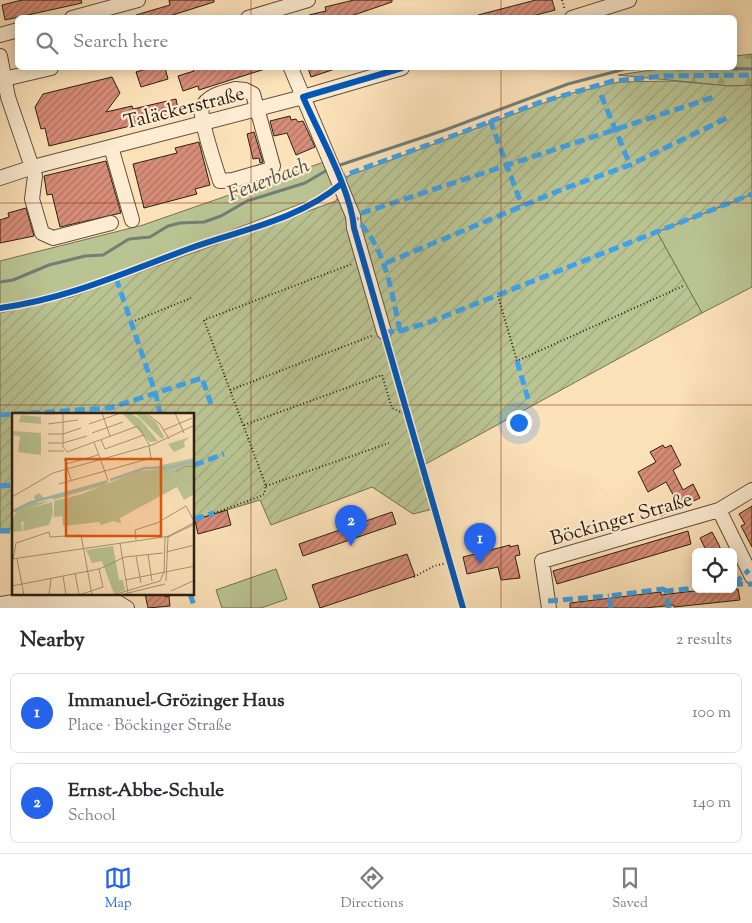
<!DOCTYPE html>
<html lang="en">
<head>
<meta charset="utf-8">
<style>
  :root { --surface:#fff; --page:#f2f2f3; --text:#2b2b33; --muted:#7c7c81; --line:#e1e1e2; --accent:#2563eb }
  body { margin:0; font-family:"Sorts Mill Goudy",serif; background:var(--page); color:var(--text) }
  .controls { position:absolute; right:15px; bottom:15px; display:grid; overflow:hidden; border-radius:8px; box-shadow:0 2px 12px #0003 }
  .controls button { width:45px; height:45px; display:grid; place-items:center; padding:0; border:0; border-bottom:1px solid var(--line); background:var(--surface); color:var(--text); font:25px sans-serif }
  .you { position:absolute; left:518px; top:422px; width:18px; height:18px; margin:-12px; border:4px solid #fff; border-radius:50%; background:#1a73e8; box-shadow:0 0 0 8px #1a73e833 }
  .badge { display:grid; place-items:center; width:32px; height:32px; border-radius:50%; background:var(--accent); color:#fff; font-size:16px; font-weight:700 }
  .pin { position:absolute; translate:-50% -41px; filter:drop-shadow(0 1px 2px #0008) }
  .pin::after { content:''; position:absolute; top:26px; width:18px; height:15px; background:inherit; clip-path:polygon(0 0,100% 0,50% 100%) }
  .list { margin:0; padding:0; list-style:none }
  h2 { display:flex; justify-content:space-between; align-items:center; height:65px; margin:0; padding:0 20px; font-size:21px }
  h2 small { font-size:16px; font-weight:400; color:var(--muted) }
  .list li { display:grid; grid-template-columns:32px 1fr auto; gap:15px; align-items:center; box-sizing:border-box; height:80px; margin:0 10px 10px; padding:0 10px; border:1px solid var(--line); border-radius:8px }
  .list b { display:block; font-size:19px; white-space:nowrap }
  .list p { margin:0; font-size:16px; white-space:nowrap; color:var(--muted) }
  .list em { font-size:16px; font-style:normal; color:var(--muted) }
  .icon { flex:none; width:28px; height:28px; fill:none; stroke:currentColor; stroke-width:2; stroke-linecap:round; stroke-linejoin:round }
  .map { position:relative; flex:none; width:752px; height:608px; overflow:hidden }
  .search { position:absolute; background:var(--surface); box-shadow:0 2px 12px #0003; left:15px; right:15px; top:15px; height:55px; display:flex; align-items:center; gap:12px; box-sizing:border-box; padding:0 18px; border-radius:8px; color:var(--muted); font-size:19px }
  .sheet { height:245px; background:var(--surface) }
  nav { display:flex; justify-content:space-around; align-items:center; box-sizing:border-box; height:70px; border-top:1px solid var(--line); background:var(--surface); font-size:14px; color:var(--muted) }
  nav a { display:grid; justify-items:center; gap:2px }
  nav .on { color:var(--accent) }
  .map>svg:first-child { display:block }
  .grass { fill:#bac493; stroke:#737254 }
  .forest { fill:url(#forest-firs); stroke:#737254 }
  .garden { fill:url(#garden-furrows); stroke:#737254 }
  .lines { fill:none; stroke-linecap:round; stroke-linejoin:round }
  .stream { stroke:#727e76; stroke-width:3 }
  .building { fill:url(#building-hatch); stroke:#2c2014 }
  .minor-casing { stroke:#60503d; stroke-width:16 }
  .path { stroke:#2c2014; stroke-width:2; stroke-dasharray:1 2.5; stroke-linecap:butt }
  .minor { stroke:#fdecd2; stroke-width:14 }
  .quiet { stroke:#3ea2ea; stroke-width:5; stroke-dasharray:10 5; stroke-linecap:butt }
  .cycleway-casing { stroke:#fdecd2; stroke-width:9 }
  .cycleway { stroke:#0057b8; stroke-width:6 }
  .grid { fill:none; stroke:#8f2418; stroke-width:1; stroke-opacity:0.55 }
  .labels { text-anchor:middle; stroke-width:4.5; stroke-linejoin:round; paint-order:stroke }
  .street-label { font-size:20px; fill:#2c2014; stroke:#fdecd2 }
  .water-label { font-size:21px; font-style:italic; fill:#4f4f45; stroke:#fdecd2 }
  .inset-river { fill:none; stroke:#a1bcb7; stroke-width:2.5 }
  .inset-road { fill:none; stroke:#a99477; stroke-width:1 }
  .view { fill:#df560c; fill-opacity:0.15; stroke:#df560c; stroke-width:2.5 }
  .inset-edge { fill:none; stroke:#2c2014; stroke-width:2.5 }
</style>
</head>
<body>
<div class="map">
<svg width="752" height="608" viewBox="0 0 752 608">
  <defs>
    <pattern id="forest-firs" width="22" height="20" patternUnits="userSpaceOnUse" patternTransform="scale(1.25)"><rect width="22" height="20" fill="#bac493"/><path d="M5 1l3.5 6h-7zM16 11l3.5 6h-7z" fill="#a0a87e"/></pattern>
    <pattern id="garden-furrows" width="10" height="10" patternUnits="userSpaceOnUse" patternTransform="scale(1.25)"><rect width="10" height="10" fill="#bac493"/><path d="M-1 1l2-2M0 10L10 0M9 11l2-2" fill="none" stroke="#a0a87e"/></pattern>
    <pattern id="building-hatch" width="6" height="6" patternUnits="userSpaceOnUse" patternTransform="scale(1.25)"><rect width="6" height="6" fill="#d78d79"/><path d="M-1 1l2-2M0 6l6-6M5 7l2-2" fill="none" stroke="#af7362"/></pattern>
  </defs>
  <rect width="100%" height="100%" fill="#fce2b9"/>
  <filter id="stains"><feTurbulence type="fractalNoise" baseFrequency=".004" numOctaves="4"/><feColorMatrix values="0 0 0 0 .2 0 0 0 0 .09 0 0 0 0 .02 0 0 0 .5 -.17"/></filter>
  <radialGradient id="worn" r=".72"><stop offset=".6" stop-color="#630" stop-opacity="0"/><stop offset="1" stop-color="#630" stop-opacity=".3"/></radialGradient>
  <path class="grass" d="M324 162 336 183 329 191 316 198 69 292 0 306V261L143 225Z
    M752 194V287L702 313 657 232Z
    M276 569 287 599 261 608H222L216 590Z"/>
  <path class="forest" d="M752 54V85L730 86 618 75 665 68H734L735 56Z"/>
  <path class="garden" d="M674 81 730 86 752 85V194L657 232 702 313 422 466 433 509 413 514 372 487 271 525 260 500 194 520V414H14V529H0V313L71 297 336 201 348 176 568 94 619 82Z"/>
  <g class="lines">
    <path class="stream" d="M718 68 752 69
      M337 166 445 130 568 84 625 69 664 68
      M0 282 13 280 49 265 85 256 103 255 129 239 150 237 168 226 180 223 204 222 221 216 247 201 305 183 329 169"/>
  </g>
  <path class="building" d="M22 0H81L82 3 5 20 2 5Z
    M169 0H214V2L163 18H136V15L170 5Z
    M354 0H392V2L345 18H310L309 15 326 11 325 7Z
    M536 0H552L555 10 525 18H479L478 15Z
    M150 68H165L168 79 141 87 136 72Z
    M192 68H265V69L199 90 198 86 183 91 178 76 194 71Z
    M308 68H334L335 69 311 77Z
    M112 77 120 93 106 112 132 106 133 109 176 99 179 114 49 146 45 128 41 129 35 107 43 94Z
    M290 116 291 120 296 119 298 122 303 121 315 147 296 155 287 133 274 136 270 121Z
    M254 132 263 162 260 163 259 158 253 159 247 134Z
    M199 142 210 185 195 189 197 194 144 208 133 164 177 153 175 148Z
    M106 161 121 213 60 227 52 194 47 195 44 176Z
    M26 208 34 236 0 243V220L9 217 8 213Z
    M663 445 665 448 671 445 681 465 673 470 683 490 693 484 700 498 661 516 657 506 676 500 666 482 648 492 638 472 656 462 650 452Z
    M752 506V547L741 526 745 524 739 514Z
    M227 510 231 525 198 534 195 520Z
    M392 512 396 524 303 556 299 544Z
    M688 531 691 544 557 584 553 571Z
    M712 532 718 543 722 552H707L700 538Z
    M510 545V547L518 545 520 555 515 556 520 578 501 580 498 567 467 574 463 557Z
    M407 554 415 576 320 608 312 585Z
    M710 589H738L740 600 674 607V605L645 608H570V603L661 592V595Z
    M145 594H164L165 597 169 596 170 606 148 608Z"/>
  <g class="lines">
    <g class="minor-casing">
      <path id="minor" d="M72 18 138 0
        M248 18 308 0
        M572 18 629 0
        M0 35 18 30
        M0 56 8 97 35 176 32 199 42 233 53 238 111 223
        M291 68 353 216 354 228 384 332
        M0 80 51 68
        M235 89 245 90 253 94 273 166 271 169 233 180 220 181C216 168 199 118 202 108 206 96 223 92 235 89Z
        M111 147 132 220
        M0 178 33 167 303 97 402 68
        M719 510 752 577
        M0 604 19 601 117 602 127 608
        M549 608 542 561 719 510 752 490"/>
    </g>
    <path class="path" d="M562 0 565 10
      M498 296 517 361 683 286
      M0 308C68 299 127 271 191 248 237 231 291 220 331 192
      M132 322 191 298
      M387 344 463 608
      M230 390 204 320 352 264
      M244 425 382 375 392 408 407 415
      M266 486 389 443
      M214 513 259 497 264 494 266 486 230 390 374 335
      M414 577 434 566 450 562"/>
    <use href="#minor" class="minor"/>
    <path class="quiet" d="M601 95 630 165
      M490 120 522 206
      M341 184 345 175 458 134 538 103 613 81 665 76 752 75
      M386 263 563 189 630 165 727 118
      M116 278 156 395 160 414
      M400 331C391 290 386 246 353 216L717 96
      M384 332 400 331 430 322 752 194
      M517 361 528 399
      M0 415 110 408 202 378 211 404
      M194 465 224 454
      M0 486 14 485
      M194 519 214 513
      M0 531H14
      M733 584H752
      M734 584 749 570
      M190 594 195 608
      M548 601 609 596
      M611 608 609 596 663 589 666 591
      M669 608 666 591 696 588"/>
    <g class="cycleway-casing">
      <path id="cycleway" d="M402 68 303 97C319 134 351 190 354 228L463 608
        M0 308C68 299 128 271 191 248 241 230 300 219 341 184"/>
    </g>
    <use href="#cycleway" class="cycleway"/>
  </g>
  <path class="grid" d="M251 0V18M501 0V18M251 68V608M501 68V608M0 203H752M0 405H752"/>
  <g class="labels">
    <g class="street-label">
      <text transform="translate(184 107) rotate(-14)" y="7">Taläckerstraße</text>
      <text transform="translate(621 518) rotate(-16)" y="7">Böckinger Straße</text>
    </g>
    <g class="water-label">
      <text transform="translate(268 179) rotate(-21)" y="7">Feuerbach</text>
    </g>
  </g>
  <g transform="translate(12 413)">
    <rect width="182" height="182" fill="#fce2b9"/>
    <path d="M178 24 172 29 173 34 162 39 156 31ZM161 66 163 71 172 70 182 77V81L172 87 165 74 143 86 137 75ZM95 67 97 69 90 73 41 87 40 83ZM27 80 32 85 24 87 25 90 40 87 16 96 40 89 41 100 9 109 10 118 0 119V106L4 100 0 97 23 87 22 83Z" fill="#bac493"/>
    <path d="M110 0H118L128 6 146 28 138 29ZM123 0H132L144 9 152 24 150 26ZM182 45V77L172 70 163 72 161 66 164 56H132Z" fill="#bac493"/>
    <path d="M101 133 107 167H111L113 177 102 181 90 148 80 150 74 137Z" fill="#bac493"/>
    <path d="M9 2 29 4V11L7 9ZM0 18 29 20V42L6 39 8 23 0 22ZM164 55 161 66 137 75 143 86 108 105 109 110 101 108 89 112 87 109 51 113 50 103 42 104V88L70 81 126 58ZM41 100 37 112 11 118 12 106Z" fill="#bac493"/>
    <path class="inset-river" d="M98 67 133 55H156L183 48M0 99 17 90 94 69"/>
    <path class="inset-road" d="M90 0 98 23M134 0 148 11 157 26M163 0 172 20M33 1 55 0M51 1V34L55 39 126 13 138 33M36 11 66 7M77 11 106 1M152 17 180 5M80 20 111 9M36 21H51L69 15M89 27 93 36 132 22M82 29 96 67M36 30H51L75 23M36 38H52M52 45 59 67M54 51 86 42M163 59 174 53 183 54M47 71 139 45 137 33M0 84 41 60 140 32 183 12M156 124 183 111M124 127 123 117 145 110 174 93 183 110M108 130 116 180M154 139 183 132M136 141 140 168M124 143 129 170M0 146 158 123M1 146 4 130 37 119 38 124 69 122 80 182M5 146 12 182M63 160 67 182M51 163 54 182M113 167 183 153M154 168 156 124M0 173 87 156 113 144 151 140M159 178 183 167M37 182 39 165M67 182 91 174 87 156M101 182 148 168 152 159 153 125 183 109M108 182 153 171"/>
    <path class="view" d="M54 46H149V123H54Z"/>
    <rect width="182" height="182" class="inset-edge"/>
  </g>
  <rect width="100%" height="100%" filter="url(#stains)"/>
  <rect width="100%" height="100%" fill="url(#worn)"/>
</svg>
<div class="controls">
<button><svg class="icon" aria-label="locate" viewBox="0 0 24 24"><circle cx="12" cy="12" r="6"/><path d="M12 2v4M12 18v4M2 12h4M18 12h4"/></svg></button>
</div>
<div class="you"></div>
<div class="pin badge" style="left:480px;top:564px">1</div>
<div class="pin badge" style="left:351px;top:546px">2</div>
<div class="search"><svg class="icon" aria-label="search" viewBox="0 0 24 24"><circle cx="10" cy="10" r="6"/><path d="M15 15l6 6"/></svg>Search here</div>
</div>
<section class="sheet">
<h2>Nearby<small>2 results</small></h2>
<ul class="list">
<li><span class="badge">1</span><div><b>Immanuel-Grözinger Haus</b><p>Place · Böckinger Straße</p></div><em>100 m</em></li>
<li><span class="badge">2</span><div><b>Ernst-Abbe-Schule</b><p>School</p></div><em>140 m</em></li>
</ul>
</section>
<nav>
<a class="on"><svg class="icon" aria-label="map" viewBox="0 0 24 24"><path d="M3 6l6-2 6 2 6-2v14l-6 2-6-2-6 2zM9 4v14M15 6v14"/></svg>Map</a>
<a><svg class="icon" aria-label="directions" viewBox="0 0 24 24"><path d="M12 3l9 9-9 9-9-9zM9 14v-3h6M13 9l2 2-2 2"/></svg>Directions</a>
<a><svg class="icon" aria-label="saved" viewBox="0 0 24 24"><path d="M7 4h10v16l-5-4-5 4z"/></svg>Saved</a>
</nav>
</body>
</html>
